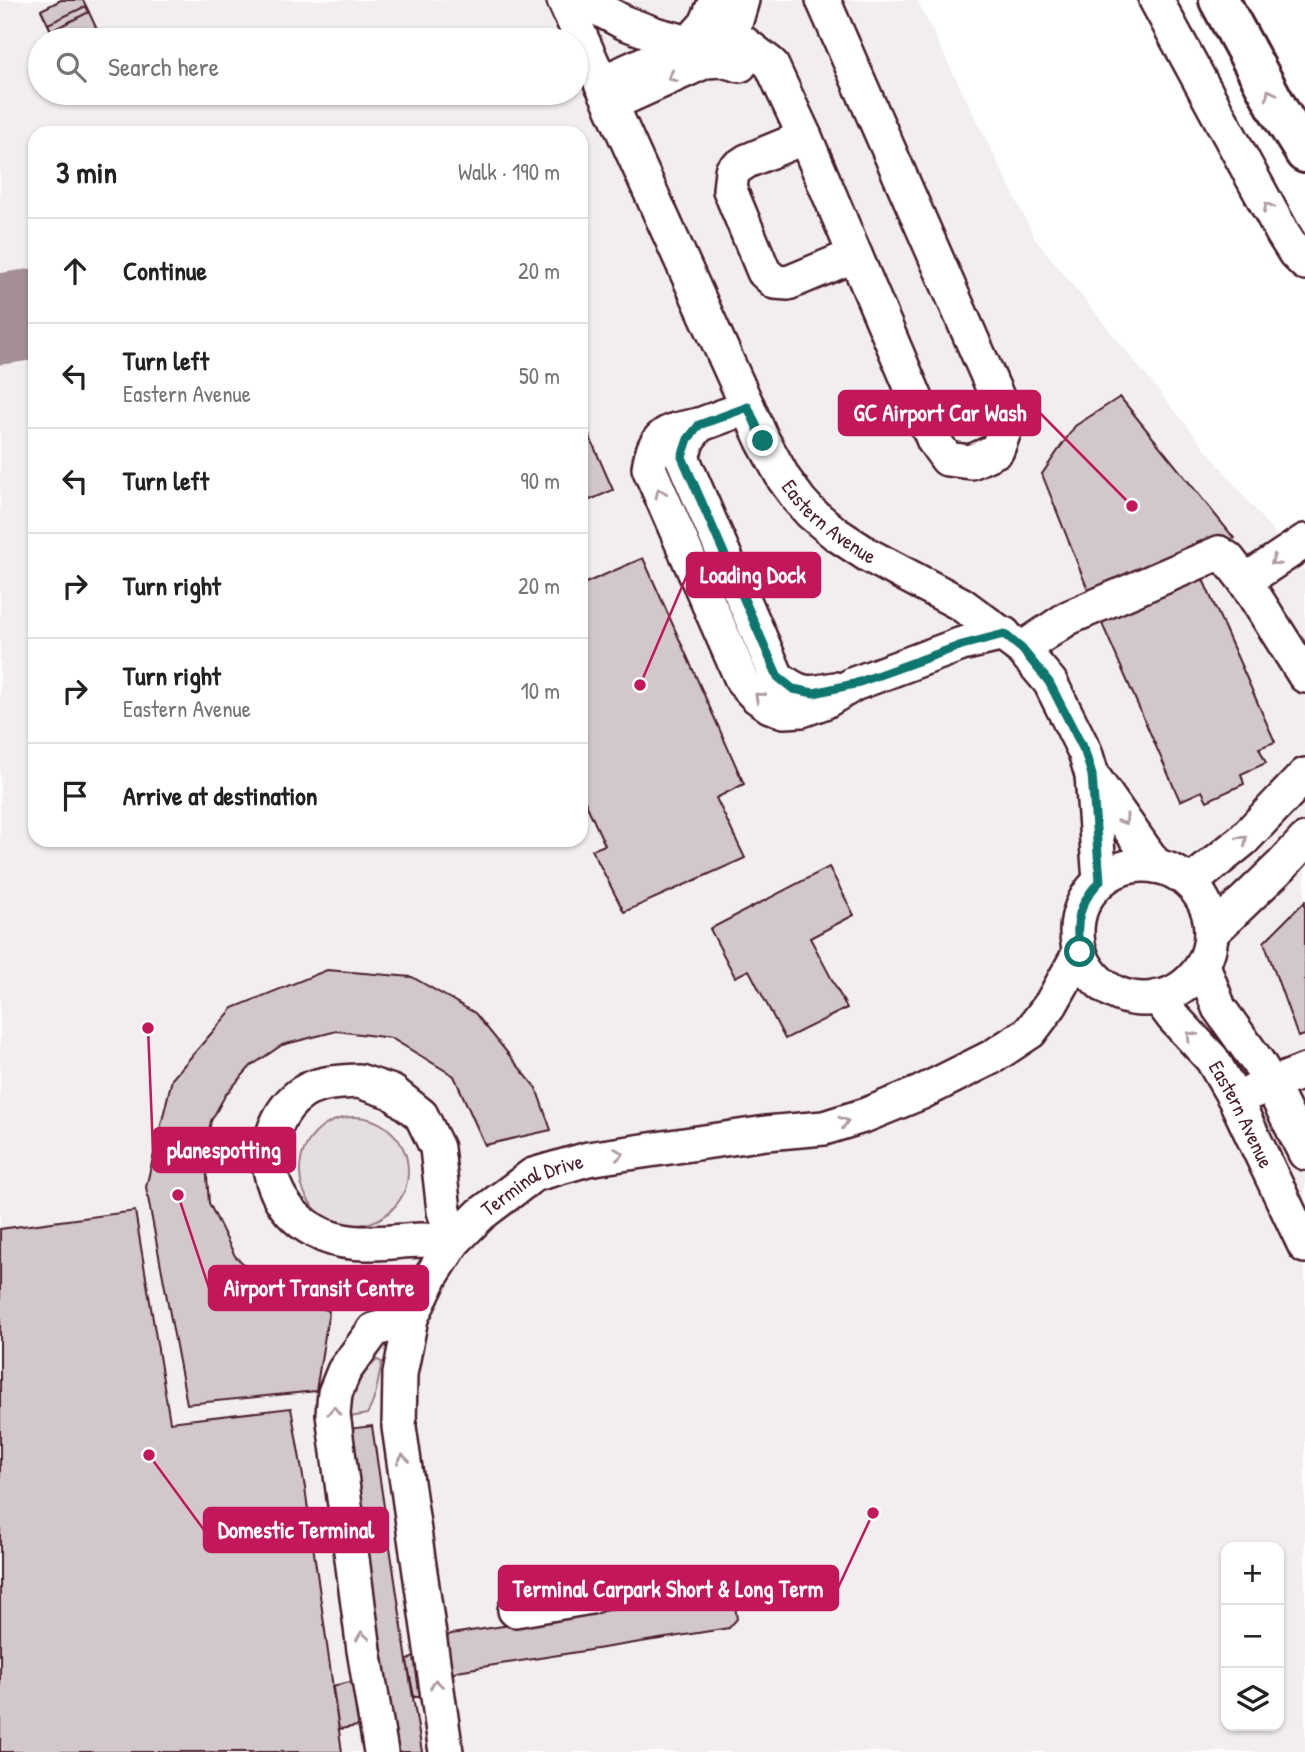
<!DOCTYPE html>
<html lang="en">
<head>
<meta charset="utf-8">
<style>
  :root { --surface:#fff; --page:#f2f2f2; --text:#222; --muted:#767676; --line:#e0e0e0 }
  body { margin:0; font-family:"Patrick Hand",sans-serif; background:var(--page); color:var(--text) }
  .controls { position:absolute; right:21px; bottom:21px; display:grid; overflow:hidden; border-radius:14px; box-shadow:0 2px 5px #0004 }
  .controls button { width:63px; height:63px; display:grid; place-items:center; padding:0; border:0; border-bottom:2px solid var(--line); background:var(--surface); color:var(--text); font:35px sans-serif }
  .stop { position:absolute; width:21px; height:21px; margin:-16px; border:5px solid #0f766e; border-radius:50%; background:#fff }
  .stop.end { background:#0f766e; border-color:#fff; box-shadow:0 2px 7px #0008 }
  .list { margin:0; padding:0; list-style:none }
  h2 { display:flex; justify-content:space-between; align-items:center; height:91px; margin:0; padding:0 28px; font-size:30px }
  h2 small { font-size:23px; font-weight:400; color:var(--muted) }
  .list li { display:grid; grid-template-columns:46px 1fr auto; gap:21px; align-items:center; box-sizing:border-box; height:105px; padding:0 28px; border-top:2px solid var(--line) }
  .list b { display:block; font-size:26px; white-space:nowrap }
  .list p { margin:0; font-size:23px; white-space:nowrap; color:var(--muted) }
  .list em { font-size:23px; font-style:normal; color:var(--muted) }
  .icon { flex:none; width:38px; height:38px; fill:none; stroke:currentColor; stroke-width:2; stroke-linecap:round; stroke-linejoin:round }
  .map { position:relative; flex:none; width:1305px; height:1752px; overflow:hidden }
  .search { position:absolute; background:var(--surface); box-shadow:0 2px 5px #0004; left:28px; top:28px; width:560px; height:77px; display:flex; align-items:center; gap:18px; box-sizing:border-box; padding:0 24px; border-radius:38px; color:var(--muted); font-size:26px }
  .panel { position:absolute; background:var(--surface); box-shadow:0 2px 5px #0004; left:28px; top:126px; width:560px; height:721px; border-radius:21px }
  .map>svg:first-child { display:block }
  .built { fill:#f2eeef; fill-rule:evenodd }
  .green { fill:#e5dee0; stroke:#987e86; stroke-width:2 }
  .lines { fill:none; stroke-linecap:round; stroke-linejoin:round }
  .taxiway { stroke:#a48f95; stroke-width:91 }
  .building { fill:#d2c7cb; stroke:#4a1f2b; stroke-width:2 }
  .minor-casing { stroke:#4a1f2b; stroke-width:38 }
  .highway-casing { stroke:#4a1f2b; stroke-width:44 }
  .minor { stroke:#fff; stroke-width:33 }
  .highway { stroke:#fff; stroke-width:38 }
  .oneway { stroke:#ae9aa0 }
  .route { stroke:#0f766e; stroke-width:9 }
  .labels { text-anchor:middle; stroke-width:5; stroke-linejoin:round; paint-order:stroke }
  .street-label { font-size:21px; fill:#4a1f2b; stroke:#fff }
  .leader { fill:none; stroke:#c2185b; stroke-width:2.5 }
  .callout-dot { fill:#c2185b; stroke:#fff; stroke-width:2.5 }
  .callout { fill:#c2185b; stroke:#c2185b; stroke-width:2.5 }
  .callout-label { font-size:23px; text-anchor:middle; font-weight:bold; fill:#fff }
</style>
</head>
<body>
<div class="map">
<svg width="1305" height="1752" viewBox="0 0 1305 1752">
  <rect width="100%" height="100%" fill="#fff"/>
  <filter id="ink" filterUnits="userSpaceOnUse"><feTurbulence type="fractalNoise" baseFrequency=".0143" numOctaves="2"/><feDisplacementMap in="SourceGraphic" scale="14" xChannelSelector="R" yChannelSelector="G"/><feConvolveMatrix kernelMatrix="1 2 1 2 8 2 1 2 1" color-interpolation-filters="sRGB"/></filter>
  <g filter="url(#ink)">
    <path class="built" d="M0 0H917L1036 240 1305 571V1752H0ZM40 40H576V93H40ZM35 133H581V840H35ZM1226 1547H1279V1726H1226Z"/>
    <path class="green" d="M300 1171a54 54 0 1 1 108 0a54 54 0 1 1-108 0Z
      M377 1360 382 1362C378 1379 377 1398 367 1414L350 1417C351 1394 359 1375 377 1360Z"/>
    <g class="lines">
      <path class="taxiway" d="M0 319 35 314"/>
    </g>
    <path class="building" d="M61 0H83L89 12 51 31 41 10Z
      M86 6 101 38 97 40H56L48 24Z
      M1120 397 1234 538 1090 595 1042 474 1075 426Z
      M581 417 613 490 581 504Z
      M643 558 744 784 716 798 745 858 624 912 592 850 605 845 581 793V585Z
      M1201 575 1275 742 1259 748 1266 763 1241 774 1244 784 1207 801 1202 791 1180 801 1100 619Z
      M829 867 854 915 810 938 847 1008 785 1039 749 970 735 977 710 929Z
      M1305 901V1035L1298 1037 1264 942Z
      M327 970 412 977 475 1013 536 1088 551 1130 485 1145 454 1076 391 1038 337 1031 282 1045 251 1066 226 1094 211 1121 205 1150 209 1203 235 1256 271 1289 329 1311 316 1391 187 1404 146 1187 172 1079 233 1008Z
      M135 1211 170 1422 291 1408 305 1488 342 1752H0V1229Z
      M372 1426 407 1661 422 1752H393L383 1722 339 1729 332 1686 374 1677 347 1429Z
      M722 1593 734 1598 737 1619 729 1628 457 1671 423 1697H414L407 1661 451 1634Z"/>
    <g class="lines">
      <g class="minor-casing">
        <g id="minor">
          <path id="s1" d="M564 0 763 441 784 479 800 501 811 513 836 534 868 555 961 604 1022 649 1050 682 1085 752 1092 775 1100 881"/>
          <path d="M582 0 625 23 658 35 689 43 706 24 716 0"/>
          <path d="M1156 0 1283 234 1295 253 1305 263"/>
          <path d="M731 38 742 0"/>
          <path d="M601 83 689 43 716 37 731 38 745 44 771 64 805 137 934 441 947 459 971 462 997 450 1006 426 1001 406 823 0"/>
          <path d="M611 104 706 61 722 60 740 65"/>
          <path d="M805 137 747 161 732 171 730 190 764 272 775 282 788 283 855 255"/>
          <path d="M748 407 699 425 688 439 682 457 777 677C800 695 807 695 835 689"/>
          <path d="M699 425C668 431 654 432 649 468L743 682 756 696 770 706 784 711 802 710 824 702 854 684 962 644 1004 634"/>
          <path d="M1245 581 1305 541"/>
          <path d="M1022 649 1068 618 1219 553 1228 559 1245 581 1305 676"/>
          <path d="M1092 775 1156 866"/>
          <circle cx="1144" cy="932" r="67"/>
          <path d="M1190 883 1243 840 1305 775"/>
          <path d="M1211 933 1282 865 1305 840"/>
          <path d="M1203 965 1219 1008 1257 1061 1271 1084 1305 1153"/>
          <path id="s2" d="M1158 997 1173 1017 1212 1059 1235 1099 1305 1246"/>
          <path d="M359 1081 392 1092 421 1115 437 1148 444 1211 454 1241C443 1241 432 1240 421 1240 386 1241 348 1250 315 1231 277 1210 259 1168 276 1126 281 1114 290 1101 302 1093 318 1082 341 1082 359 1081Z"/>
          <path d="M1252 1092 1305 1071"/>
          <path d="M515 1610 591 1597"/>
          <path d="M381 1752 364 1650 333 1414 335 1393 344 1371 374 1330 411 1318"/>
          <path id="s3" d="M446 1752 399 1427 400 1374 411 1318 432 1275 454 1241 481 1214 533 1175 588 1159 766 1133 824 1128 866 1115 920 1093 992 1057 1030 1032 1051 1004 1080 952"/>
        </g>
      </g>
      <g class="highway-casing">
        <path id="highway" d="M1219 0 1279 111 1305 153"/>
      </g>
      <use href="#minor" class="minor"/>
      <use href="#highway" class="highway"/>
    </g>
    <defs><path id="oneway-chevron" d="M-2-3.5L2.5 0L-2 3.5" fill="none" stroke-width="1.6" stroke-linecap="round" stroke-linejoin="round" transform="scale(1.75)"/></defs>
    <g class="oneway">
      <use href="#oneway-chevron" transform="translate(672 77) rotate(156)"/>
      <use href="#oneway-chevron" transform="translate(1270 94) rotate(-118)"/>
      <use href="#oneway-chevron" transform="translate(1268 207) rotate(-119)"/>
      <use href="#oneway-chevron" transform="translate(660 493) rotate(-114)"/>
      <use href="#oneway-chevron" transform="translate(1275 561) rotate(146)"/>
      <use href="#oneway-chevron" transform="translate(759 697) rotate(-139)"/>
      <use href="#oneway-chevron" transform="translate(1124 820) rotate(55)"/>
      <use href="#oneway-chevron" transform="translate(1243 840) rotate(-42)"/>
      <use href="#oneway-chevron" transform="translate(1191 1036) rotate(-134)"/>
      <use href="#oneway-chevron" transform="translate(844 1122) rotate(-17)"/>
      <use href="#oneway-chevron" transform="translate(619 1154) rotate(-8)"/>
      <use href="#oneway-chevron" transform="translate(334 1411) rotate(-89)"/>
      <use href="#oneway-chevron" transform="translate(403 1459) rotate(-98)"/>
      <use href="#oneway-chevron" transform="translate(362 1636) rotate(-98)"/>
      <use href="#oneway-chevron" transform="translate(436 1684) rotate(-98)"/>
    </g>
  </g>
  <g class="lines" filter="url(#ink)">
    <path class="route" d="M763 441 748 407 699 425 688 439 682 457 778 677 793 689 814 693 854 684 962 645 1004 634 1022 649 1049 682 1085 752 1092 775 1100 881C1079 903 1074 922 1080 952"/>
  </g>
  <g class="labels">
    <g class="street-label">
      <text dy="7" stroke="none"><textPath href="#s1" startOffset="590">Eastern Avenue</textPath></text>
      <text dy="7" stroke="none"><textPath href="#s2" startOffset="145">Eastern Avenue</textPath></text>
      <text dy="7" stroke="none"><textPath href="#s3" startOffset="625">Terminal Drive</textPath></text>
    </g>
  </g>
  <path class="leader" d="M1132 506L1040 413M640 685L687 575M148 1028L153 1150M178 1195L209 1288M149 1455L204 1530M873 1513L838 1588"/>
  <g class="callout-dot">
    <circle cx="1132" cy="506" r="7"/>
    <circle cx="640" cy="685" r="7"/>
    <circle cx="148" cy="1028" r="7"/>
    <circle cx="178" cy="1195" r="7"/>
    <circle cx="149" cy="1455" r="7"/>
    <circle cx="873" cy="1513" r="7"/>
  </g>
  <g class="callout">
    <rect x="839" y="391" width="201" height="44" rx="7"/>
    <rect x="687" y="553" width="133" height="44" rx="7"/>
    <rect x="153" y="1128" width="142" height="44" rx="7"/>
    <rect x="209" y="1266" width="219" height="44" rx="7"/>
    <rect x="204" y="1508" width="184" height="44" rx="7"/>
    <rect x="499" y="1566" width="339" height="44" rx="7"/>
  </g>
  <g class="callout-label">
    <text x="940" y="421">GC Airport Car Wash</text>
    <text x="753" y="583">Loading Dock</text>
    <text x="224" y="1158">planespotting</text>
    <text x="319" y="1296">Airport Transit Centre</text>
    <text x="296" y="1538">Domestic Terminal</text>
    <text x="668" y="1597">Terminal Carpark Short &amp; Long Term</text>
  </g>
</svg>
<div class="controls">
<button>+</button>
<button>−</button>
<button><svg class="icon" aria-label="layers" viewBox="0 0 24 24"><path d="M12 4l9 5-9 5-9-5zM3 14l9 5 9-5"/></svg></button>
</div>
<div class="stop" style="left:1080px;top:952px"></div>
<div class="stop end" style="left:763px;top:441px"></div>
<div class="search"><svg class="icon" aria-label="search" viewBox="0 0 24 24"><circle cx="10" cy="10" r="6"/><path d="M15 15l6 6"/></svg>Search here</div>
<section class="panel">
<h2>3 min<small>Walk · 190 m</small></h2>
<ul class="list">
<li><svg class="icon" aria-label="ahead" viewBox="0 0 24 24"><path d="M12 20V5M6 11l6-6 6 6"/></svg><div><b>Continue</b></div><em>20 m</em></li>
<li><svg class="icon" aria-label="left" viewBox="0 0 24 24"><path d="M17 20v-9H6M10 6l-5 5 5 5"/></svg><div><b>Turn left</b><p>Eastern Avenue</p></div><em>50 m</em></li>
<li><svg class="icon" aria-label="left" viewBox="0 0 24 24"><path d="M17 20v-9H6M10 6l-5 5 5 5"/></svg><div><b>Turn left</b></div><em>90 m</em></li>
<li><svg class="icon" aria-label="right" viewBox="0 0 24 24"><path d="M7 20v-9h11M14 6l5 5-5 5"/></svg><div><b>Turn right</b></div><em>20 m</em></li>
<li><svg class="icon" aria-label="right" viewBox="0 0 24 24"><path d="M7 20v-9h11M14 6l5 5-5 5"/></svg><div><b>Turn right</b><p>Eastern Avenue</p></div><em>10 m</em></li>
<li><svg class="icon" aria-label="arrive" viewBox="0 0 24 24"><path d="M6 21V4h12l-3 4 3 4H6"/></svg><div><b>Arrive at destination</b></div></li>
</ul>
</section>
</div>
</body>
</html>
